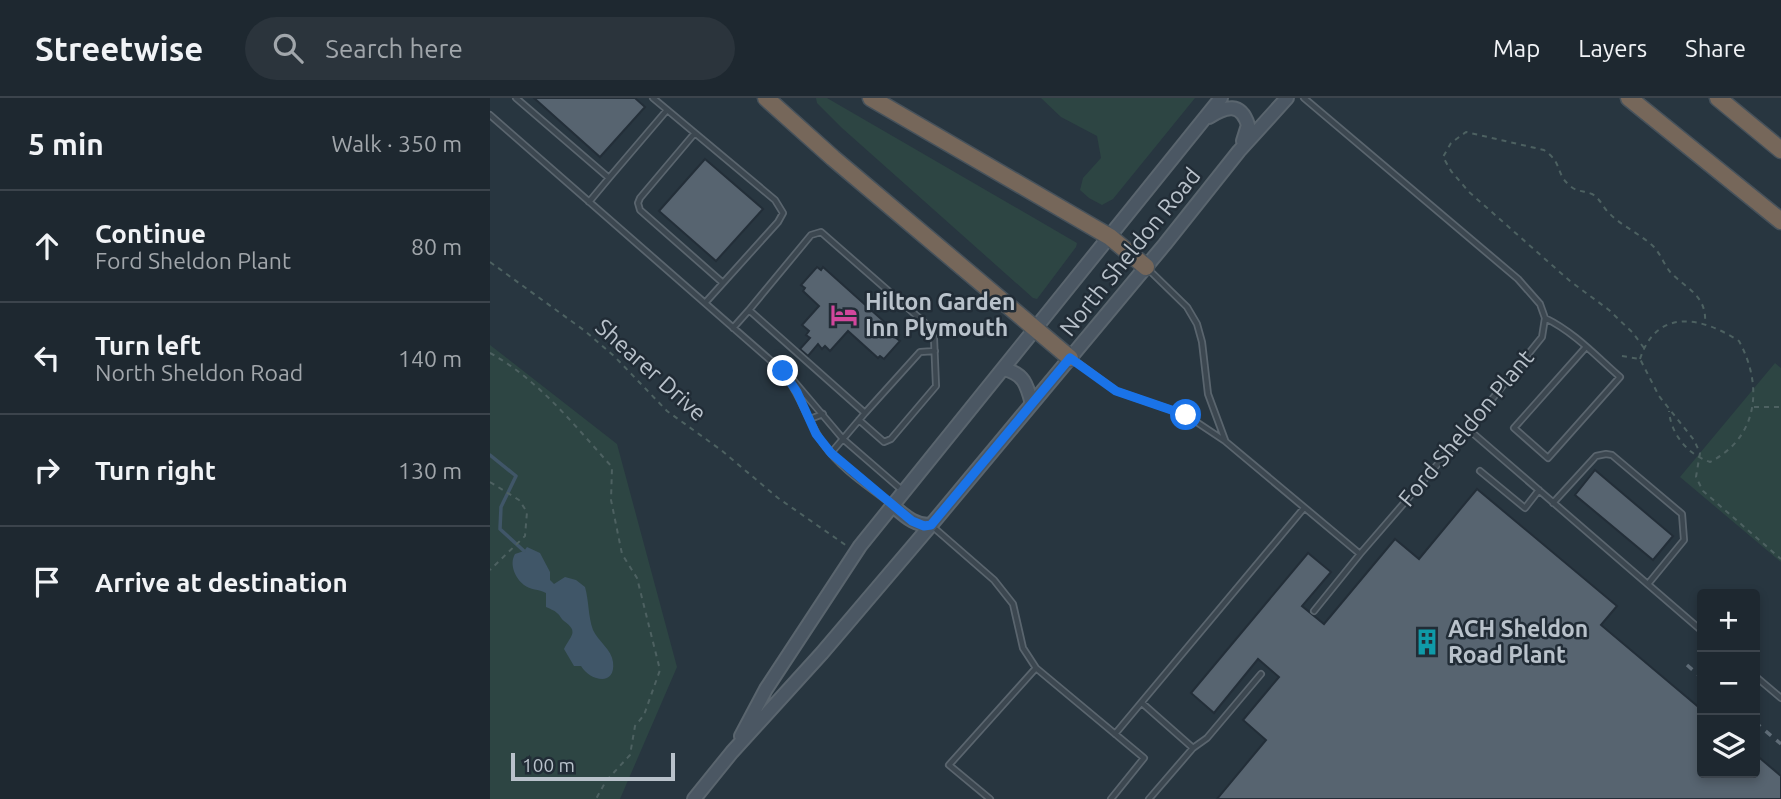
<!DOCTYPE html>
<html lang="en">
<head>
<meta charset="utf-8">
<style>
  :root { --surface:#1e2830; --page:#2b343c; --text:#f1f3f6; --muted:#a1a6ab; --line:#3c444c }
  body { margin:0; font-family:Ubuntu,sans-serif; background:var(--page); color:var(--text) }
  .controls { position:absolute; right:21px; bottom:21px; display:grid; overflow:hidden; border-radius:7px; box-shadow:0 4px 10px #0003 }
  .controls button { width:63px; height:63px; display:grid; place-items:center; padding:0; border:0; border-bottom:2px solid var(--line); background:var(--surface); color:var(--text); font:35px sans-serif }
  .scale { position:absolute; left:21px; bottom:18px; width:164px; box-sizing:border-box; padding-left:7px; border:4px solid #b9c2cb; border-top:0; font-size:19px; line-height:24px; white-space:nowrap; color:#b9c2cb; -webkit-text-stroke:5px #212c36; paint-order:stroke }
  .stop { position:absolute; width:21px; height:21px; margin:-16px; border:5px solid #1a73e8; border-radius:50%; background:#fff }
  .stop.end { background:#1a73e8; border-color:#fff; box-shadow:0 2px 7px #0008 }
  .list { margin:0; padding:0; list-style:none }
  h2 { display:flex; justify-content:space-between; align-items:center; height:91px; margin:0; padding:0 28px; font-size:30px }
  h2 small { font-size:23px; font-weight:400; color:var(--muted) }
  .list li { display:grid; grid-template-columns:46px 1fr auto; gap:21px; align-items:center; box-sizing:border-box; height:112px; padding:0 28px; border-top:2px solid var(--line) }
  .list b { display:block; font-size:26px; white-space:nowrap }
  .list p { margin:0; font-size:23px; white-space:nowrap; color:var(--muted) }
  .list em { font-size:23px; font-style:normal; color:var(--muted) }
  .icon { flex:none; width:38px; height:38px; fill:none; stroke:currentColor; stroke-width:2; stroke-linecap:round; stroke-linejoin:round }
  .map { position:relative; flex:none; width:1291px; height:701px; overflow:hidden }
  header { display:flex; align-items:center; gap:42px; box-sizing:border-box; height:98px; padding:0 35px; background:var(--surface); border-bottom:2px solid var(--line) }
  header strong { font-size:33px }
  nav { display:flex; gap:38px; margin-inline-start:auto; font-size:24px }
  .search { width:490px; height:63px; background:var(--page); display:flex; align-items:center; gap:18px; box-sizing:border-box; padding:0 24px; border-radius:38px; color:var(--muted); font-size:26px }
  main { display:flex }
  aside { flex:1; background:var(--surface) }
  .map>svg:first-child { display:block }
  .green { fill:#2d4543 }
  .water { fill:#405668 }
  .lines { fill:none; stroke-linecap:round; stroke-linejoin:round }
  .stream { stroke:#405668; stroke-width:3.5 }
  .building { fill:#576470; stroke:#232e38; stroke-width:2 }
  .lane-casing { stroke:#5a656e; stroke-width:8 }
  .secondary-casing { stroke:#5a656e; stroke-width:16 }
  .highway-casing { stroke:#47525b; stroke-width:19 }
  .path { stroke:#4d6161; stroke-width:2; stroke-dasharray:5 5; stroke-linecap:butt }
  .lane { stroke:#3c4750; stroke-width:4.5 }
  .secondary { stroke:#4b5763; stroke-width:12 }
  .highway { stroke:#76675a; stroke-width:16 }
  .rail { stroke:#5f6c77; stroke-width:3.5; stroke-dasharray:7 7; stroke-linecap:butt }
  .route { stroke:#1a73e8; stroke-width:9 }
  .labels { text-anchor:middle; stroke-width:5; stroke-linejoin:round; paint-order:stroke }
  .street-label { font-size:23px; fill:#b9c2cb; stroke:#212c36 }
  .poi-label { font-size:23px; font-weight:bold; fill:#b9c2cb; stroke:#212c36; text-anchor:start }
</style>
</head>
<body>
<header>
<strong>Streetwise</strong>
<div class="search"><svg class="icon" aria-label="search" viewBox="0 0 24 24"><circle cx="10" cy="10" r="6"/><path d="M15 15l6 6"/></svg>Search here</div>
<nav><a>Map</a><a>Layers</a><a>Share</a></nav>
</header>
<main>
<aside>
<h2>5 min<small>Walk · 350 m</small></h2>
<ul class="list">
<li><svg class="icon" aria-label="ahead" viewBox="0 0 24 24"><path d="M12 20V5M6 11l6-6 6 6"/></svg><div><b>Continue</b><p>Ford Sheldon Plant</p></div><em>80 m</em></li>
<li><svg class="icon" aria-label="left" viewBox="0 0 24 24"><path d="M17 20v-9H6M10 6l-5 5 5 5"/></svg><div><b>Turn left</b><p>North Sheldon Road</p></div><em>140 m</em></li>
<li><svg class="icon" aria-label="right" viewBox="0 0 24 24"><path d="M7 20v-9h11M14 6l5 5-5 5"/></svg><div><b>Turn right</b></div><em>130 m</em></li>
<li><svg class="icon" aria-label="arrive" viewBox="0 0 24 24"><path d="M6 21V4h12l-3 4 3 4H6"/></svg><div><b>Arrive at destination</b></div></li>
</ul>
</aside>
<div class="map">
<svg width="1291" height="701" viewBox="0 0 1291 701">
  <rect width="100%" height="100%" fill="#283640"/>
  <path class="green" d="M326 0H337L587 145 586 149 547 201 543 200 352 30 327 5Z
    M551 0H705L623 101 612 107 599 100 590 92 593 80 611 60 607 38 571 19Z
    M0 247 127 346 187 569 130 701H0Z
    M1285 265 1291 270V464L1190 379Z"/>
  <path class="water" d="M37 449 50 455 60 474V482L64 486 75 479 86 482 95 489C99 503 98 518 103 532 108 543 122 552 123 564 126 589 100 583 91 568H84L74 551C81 537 89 534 74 523 71 521 70 517 67 515 64 512 60 511 56 509V495C49 491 40 492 34 487 25 480 19 466 25 456L34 453Z"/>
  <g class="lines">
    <path class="stream" d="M0 357 26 378 11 409 10 431 34 453"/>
  </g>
  <path class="building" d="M44 0H145L155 9 110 59Z
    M215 61 273 111 226 163 169 113Z
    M327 169 331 172 333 169 409 237 406 240 410 243 394 261 390 258 388 260 358 233 340 253 335 248 332 251 328 246 318 258 310 251 320 240 316 237 319 233 312 227 329 208 313 193 315 190 311 187Z
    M1105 372 1183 438 1163 462 1085 397Z
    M987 391 1127 508 1111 527 1212 612V675H1265V656L1291 678V701H727L776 642 753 622 789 579 768 561 724 615 701 595 818 455 841 474 812 508 834 526 905 441 929 461Z"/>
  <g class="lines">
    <g class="lane-casing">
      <path id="lane" d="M26 0 119 80 177 12
        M163 0 285 102 293 115 288 124 215 205
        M0 17 303 282 353 341 413 393
        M204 36 150 100 148 105 150 112 233 185
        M99 104 119 80
        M658 171 697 209 707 226 712 244 718 296 735 342
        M259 212 321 137 331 134 435 225 444 240 446 288 401 341 394 344 369 322
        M1055 220C1084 234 1106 258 1130 279L1058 360 1024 330 1096 249
        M243 230 259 212 375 315 341 355
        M584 262 626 293 696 317 735 343 870 456 978 331 1052 239 1055 220 1050 206 1028 181 814 0
        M297 280C312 301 319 326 334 347 351 371 378 388 401 406
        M375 315 430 254 445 253
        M320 321 333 316
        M978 331 1212 533
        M990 373 1035 410 1049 392
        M1063 405 1106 358 1116 356 1122 357 1192 416 1194 442 1158 486
        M442 428 504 482 523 506 533 550 546 570 654 660 621 701
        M824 513 870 456
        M1265 578 1291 600
        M652 605 703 650 659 701
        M625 636 814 410
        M703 650 717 640 771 576
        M500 701 459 667 546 570"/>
    </g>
    <g class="secondary-casing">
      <path id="secondary" d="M719 19C736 8 751 4 758 27L753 43
        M513 271C534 275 537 287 542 306
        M402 407C414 417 424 428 441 427
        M251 638 276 591 370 448 731 0
        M204 701 242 654 332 555 441 427 675 146 749 53 797 0"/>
    </g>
    <g class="highway-casing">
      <path id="highway" d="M276 0 343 60 580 260
        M381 0 620 139 656 169
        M1139 0 1291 123
        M1228 0 1291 52"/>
    </g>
    <path class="path" d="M0 164 95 233 125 259 177 313 231 352 288 400 357 448
      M1154 250 1143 235 1119 212 1080 183 979 94 961 73 953 59 961 45 976 34 1054 52C1072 64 1066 75 1078 86 1087 95 1093 92 1102 96 1110 100 1113 110 1120 116 1132 128 1150 136 1163 148 1171 156 1174 167 1181 175 1197 191 1217 198 1215 225
      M0 255C49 282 85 328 122 369L121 402 132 456 147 480 170 572 154 617 145 628 140 657 116 683 106 701
      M1132 258 1150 261 1169 298 1204 342 1210 355 1206 379 1213 393 1291 461
      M1150 261C1167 209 1212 219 1249 243 1273 287 1269 339 1220 364 1197 356 1181 336 1179 313
      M1264 309H1291
      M0 384 29 402 37 414 35 438 0 472"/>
    <use href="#lane" class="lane"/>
    <use href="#secondary" class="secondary"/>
    <use href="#highway" class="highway"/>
    <path class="rail" d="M1197 567 1212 580
      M1265 624 1291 646"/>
  </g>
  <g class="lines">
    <path class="route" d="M293 273 307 294 326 336 341 355 422 423 434 428 441 427 580 260 626 293 696 317"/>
  </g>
  <defs>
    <g id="hotel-bare" transform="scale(2.1)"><path d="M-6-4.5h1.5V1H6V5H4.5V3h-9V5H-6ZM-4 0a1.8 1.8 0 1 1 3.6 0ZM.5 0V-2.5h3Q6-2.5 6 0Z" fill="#d1479c" stroke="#212c36" stroke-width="2.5" paint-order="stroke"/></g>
    <g id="building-bare" transform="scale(2.1)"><path d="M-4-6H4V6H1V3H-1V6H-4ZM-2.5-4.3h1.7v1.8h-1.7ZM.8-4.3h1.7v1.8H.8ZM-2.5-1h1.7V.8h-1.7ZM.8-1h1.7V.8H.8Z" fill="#0f9aa8" stroke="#212c36" stroke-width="2.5" paint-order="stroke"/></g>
  </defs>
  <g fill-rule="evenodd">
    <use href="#hotel-bare" x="354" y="217"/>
    <use href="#building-bare" x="937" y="544"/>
  </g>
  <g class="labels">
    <g class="street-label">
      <text transform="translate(640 154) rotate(-51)" y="8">North Sheldon Road</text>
      <text transform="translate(161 272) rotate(42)" y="8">Shearer Drive</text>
      <text transform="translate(976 330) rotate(-50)" y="8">Ford Sheldon Plant</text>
    </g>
    <g class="poi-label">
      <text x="375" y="212">Hilton Garden<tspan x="375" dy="26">Inn Plymouth</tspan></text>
      <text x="958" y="539">ACH Sheldon<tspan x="958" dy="26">Road Plant</tspan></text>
    </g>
  </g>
</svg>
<div class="controls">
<button>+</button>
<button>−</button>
<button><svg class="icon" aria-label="layers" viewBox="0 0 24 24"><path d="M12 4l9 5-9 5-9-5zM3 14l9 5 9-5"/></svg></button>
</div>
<div class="scale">100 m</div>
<div class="stop" style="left:696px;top:317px"></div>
<div class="stop end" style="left:293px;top:273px"></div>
</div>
</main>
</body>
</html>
